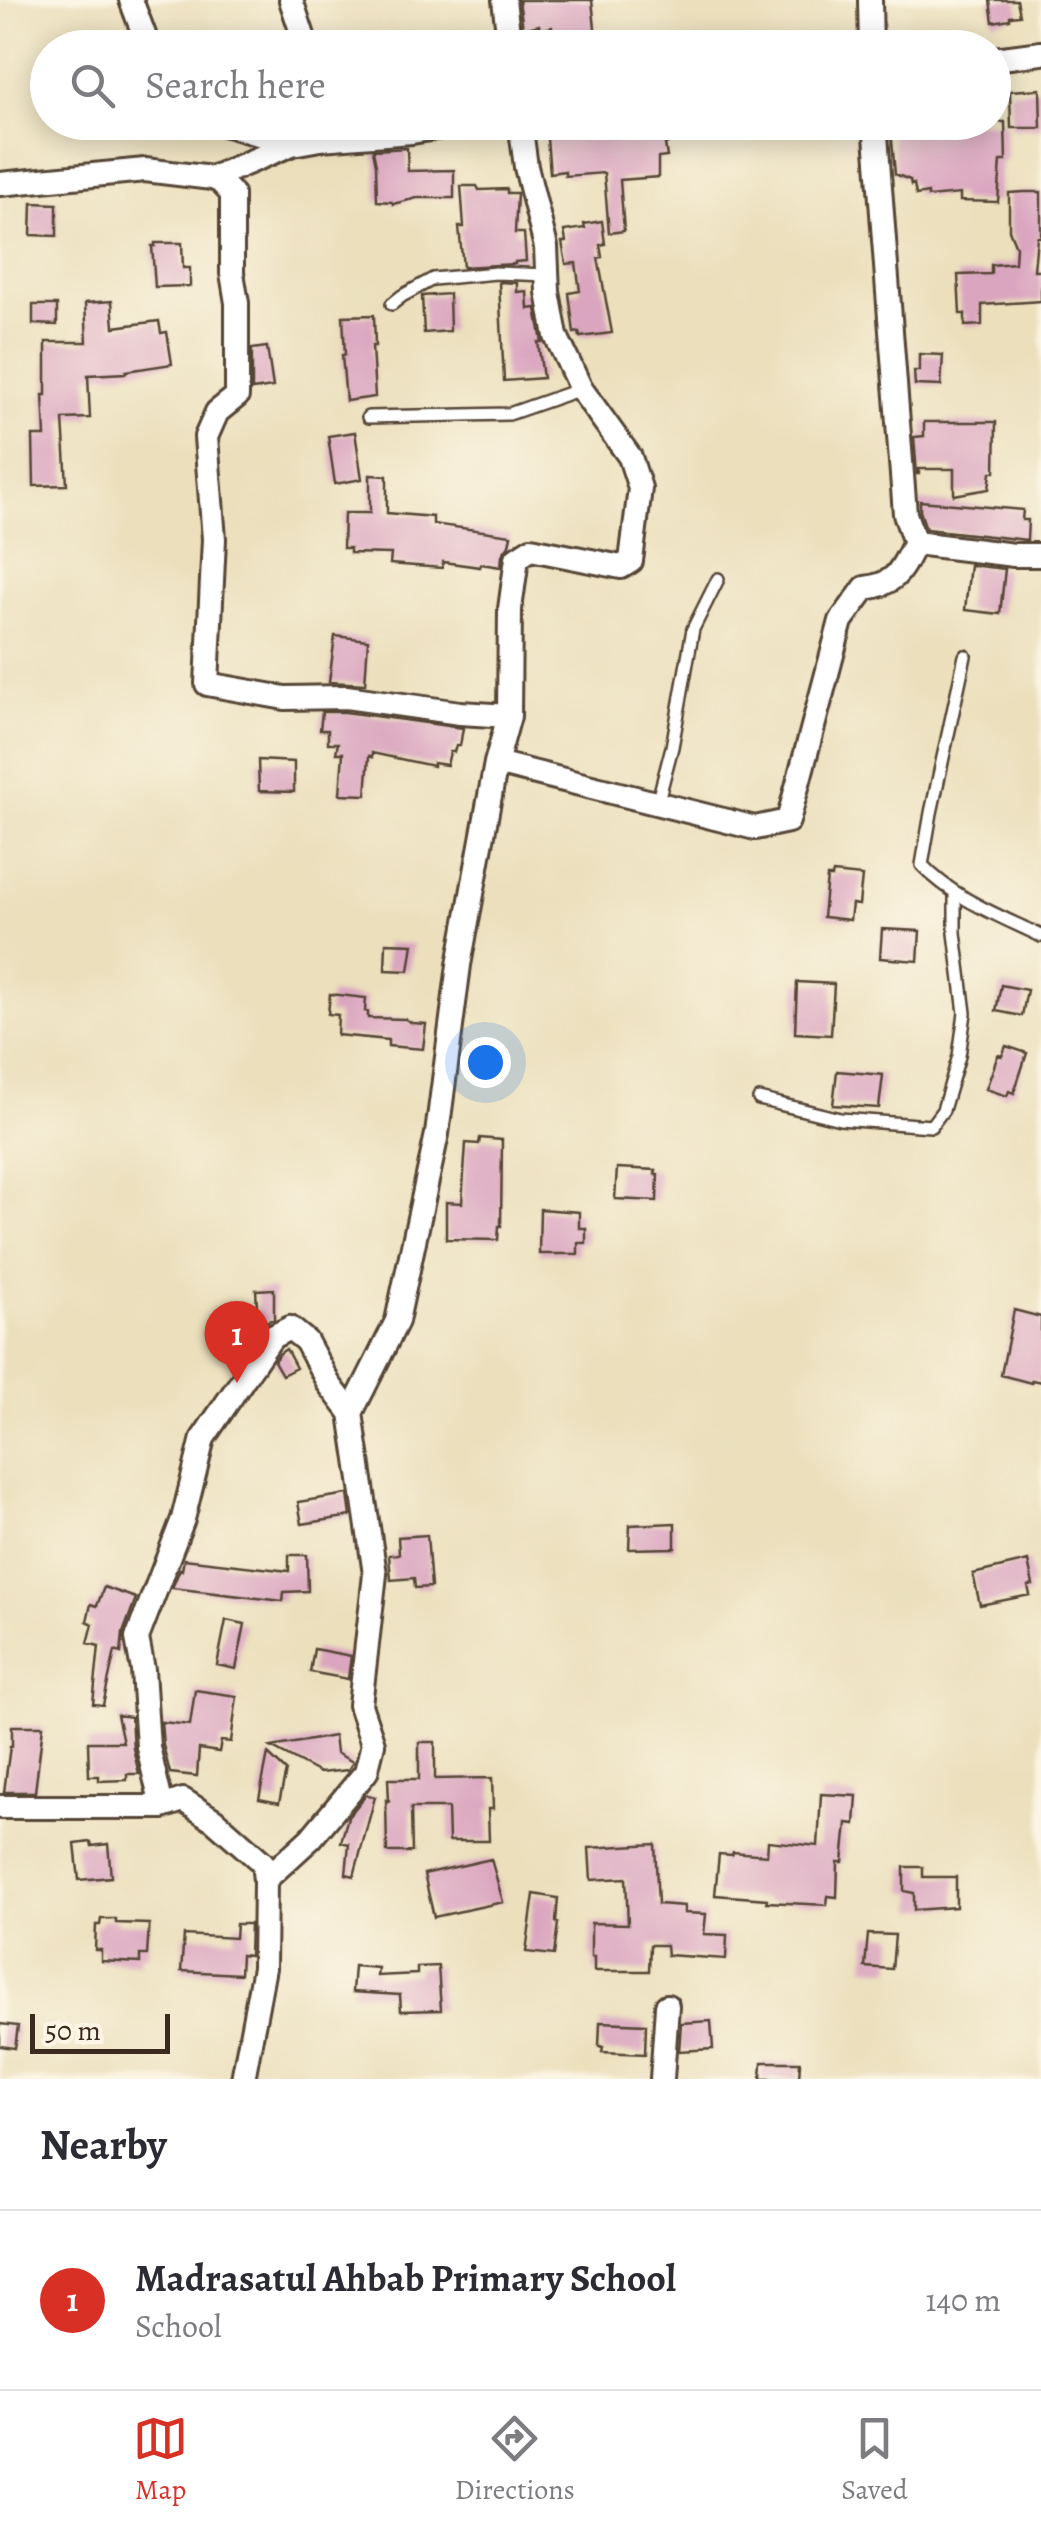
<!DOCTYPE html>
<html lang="en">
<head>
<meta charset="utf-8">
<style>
  :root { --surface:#fff; --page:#f7f7f7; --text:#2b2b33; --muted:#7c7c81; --line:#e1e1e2; --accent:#d93025 }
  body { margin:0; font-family:Alegreya,serif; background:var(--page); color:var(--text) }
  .scale { position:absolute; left:30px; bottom:25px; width:140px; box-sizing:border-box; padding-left:10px; border:5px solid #3b2a1e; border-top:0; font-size:28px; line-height:35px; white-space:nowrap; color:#3b2a1e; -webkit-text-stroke:8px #fcf5e5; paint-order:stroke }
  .you { position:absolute; left:485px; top:1062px; width:35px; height:35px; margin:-25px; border:8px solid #fff; border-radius:50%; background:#1a73e8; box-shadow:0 0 0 15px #1a73e833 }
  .badge { display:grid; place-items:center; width:65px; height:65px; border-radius:50%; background:var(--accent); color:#fff; font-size:32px; font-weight:700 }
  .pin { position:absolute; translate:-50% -82px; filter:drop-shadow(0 2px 5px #0008) }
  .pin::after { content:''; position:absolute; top:52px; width:35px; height:30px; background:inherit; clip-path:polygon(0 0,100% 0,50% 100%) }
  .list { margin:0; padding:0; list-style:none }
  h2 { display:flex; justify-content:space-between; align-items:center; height:130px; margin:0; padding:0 40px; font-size:42px }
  h2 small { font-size:32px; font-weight:400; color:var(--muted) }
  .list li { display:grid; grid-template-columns:65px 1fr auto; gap:30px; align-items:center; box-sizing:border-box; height:180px; padding:0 40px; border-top:2px solid var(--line) }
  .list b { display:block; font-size:38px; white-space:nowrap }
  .list p { margin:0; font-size:32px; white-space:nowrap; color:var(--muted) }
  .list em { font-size:32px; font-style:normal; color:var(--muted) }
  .icon { flex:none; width:55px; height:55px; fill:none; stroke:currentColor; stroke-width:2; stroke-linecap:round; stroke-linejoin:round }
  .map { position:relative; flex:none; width:1041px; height:2079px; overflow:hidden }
  .search { position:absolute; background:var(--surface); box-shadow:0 5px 25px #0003; left:30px; right:30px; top:30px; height:110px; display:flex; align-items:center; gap:25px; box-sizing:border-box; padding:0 35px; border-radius:55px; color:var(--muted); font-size:38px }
  .sheet { height:310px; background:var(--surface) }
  nav { display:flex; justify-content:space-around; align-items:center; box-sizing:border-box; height:140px; border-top:2px solid var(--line); background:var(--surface); font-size:28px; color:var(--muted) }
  nav a { display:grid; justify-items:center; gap:5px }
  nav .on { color:var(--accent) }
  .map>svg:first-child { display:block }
  .building { fill:#daa6bf }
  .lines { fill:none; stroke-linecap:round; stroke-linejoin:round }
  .service-casing { stroke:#554536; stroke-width:16 }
  .minor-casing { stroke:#554536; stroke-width:28 }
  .service { stroke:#fff; stroke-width:11 }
  .minor { stroke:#fff; stroke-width:22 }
</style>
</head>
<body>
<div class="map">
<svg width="1041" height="2079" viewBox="0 0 1041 2079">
  <rect width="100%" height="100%" fill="#fcf5e5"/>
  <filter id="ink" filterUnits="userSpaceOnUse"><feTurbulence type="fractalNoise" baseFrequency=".01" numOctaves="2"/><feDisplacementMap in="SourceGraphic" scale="20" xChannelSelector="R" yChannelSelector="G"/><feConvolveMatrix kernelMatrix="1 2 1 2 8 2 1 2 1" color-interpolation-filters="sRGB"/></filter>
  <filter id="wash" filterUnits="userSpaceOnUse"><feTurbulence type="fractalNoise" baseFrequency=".0048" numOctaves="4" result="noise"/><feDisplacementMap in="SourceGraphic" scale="40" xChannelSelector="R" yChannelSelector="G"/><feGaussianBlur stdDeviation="2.25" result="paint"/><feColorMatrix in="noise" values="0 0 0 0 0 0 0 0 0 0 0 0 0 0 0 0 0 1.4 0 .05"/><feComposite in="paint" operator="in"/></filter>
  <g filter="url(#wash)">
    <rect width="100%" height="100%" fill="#ebdfbc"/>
    <g id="blocks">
      <path class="building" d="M519 0H592L597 48H566L565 36 554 39 552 27 540 30 539 25 523 29Z
        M990 0H1017L1020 15 1010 16V19L993 22Z
        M1040 89 1041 128H1011L1010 91Z
        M607 122H659V129L666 128 668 143 665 144 667 157 658 158V177L620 180 624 231 609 233 604 173 565 176V171L550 173 546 127Z
        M922 122H1005L1006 161H1001L998 202 960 201V194L928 197V193L916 195 914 184 911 185 910 180 895 174 891 129Z
        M407 148 408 171 454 170V198H417L393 204 392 202 377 201 376 165 373 150Z
        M461 186H477L479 190 507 189V193H517L515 233H524L526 261 515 262V264L463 267 459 227H464Z
        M1024 192H1041V237H1037L1034 270H1041V301L982 305V325L965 326V314H960L958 275 991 274V265L1015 263 1016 247 1009 230V193Z
        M32 203 57 204V236L31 235Z
        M602 221 605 244 600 245 602 257 598 258 612 333 580 337 579 332 574 333 569 293 580 291 576 263 566 264 562 242H566L564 231 585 228 584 224Z
        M155 243H182L183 268H190V286L155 287 152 246H155Z
        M499 282 517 283V292L527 291 528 309 536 308 542 342H538L543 378 504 381Z
        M449 294 450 331 424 333 422 296Z
        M112 301 114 327 159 321 161 333 167 332 172 364 126 371V373L88 375 90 418 63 419 67 485 34 486 33 436H45L43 395H46V342H87L85 303Z
        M33 305H57V325L33 324Z
        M374 315 375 346H372L375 397 346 401 342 355H345L343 316Z
        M267 347 273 387 252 390V349Z
        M919 354 943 355 941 386 915 385 914 371H919Z
        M924 422H996L995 472H991L989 489 954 495V469H919V474H917L914 437 924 436Z
        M355 432 362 479 335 484 328 436Z
        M370 475 387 476V513L433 517V524L511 535 509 545 502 555 501 567 481 564 480 567 443 562 442 568 390 564 391 554 350 553V548H343L344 513H370Z
        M920 501 1023 510 1022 520H1028L1027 540 926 529 920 511Z
        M970 565 1005 569 1000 614 965 610Z
        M335 636 368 640 365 684 329 682Z
        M322 712H345L463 728 460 746H456L454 752H450L447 765 433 763V766L372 753V757L369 756 366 795 340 794 343 753H336L338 743H328V730H320Z
        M258 760 294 762V792L259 791Z
        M833 873 862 876 859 905 852 904 850 920 823 917 827 877H832Z
        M882 929 920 931 918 961 880 958Z
        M386 943 413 944 409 971 385 970Z
        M797 982 834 984 831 1035 795 1033Z
        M1001 985 1027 990 1022 1016 996 1011Z
        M330 994 366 998 365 1011 368 1012V1018L405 1019 412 1023 426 1024 423 1049 388 1046V1040L337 1035 338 1015 328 1014Z
        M1006 1046 1027 1053 1014 1093 1009 1091 1007 1096 986 1089 998 1055 1002 1056Z
        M837 1071 883 1075 879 1108 833 1105Z
        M480 1138 502 1140 501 1226H499L498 1240 446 1239V1202L462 1203 466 1143 479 1144Z
        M617 1168 656 1170 655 1174H658L657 1201 615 1199Z
        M540 1209 579 1212V1228H586V1243H578V1254H539Z
        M274 1289V1319L258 1325 256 1290Z
        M1014 1310 1041 1317V1382L1032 1380 1031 1383 1001 1375Z
        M286 1349 296 1368 282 1375 274 1361 279 1354Z
        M348 1494 351 1516 302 1524 298 1502Z
        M675 1523V1548L629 1549 630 1525Z
        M427 1535 431 1587 415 1588 414 1578 391 1580 389 1555 399 1554 398 1537Z
        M289 1555H307L308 1591 284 1592 283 1601 172 1588 180 1569 182 1570 184 1559 289 1571Z
        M1028 1561 1033 1585 1028 1586 1030 1595 980 1605 973 1574Z
        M104 1587 136 1598 123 1633 121 1653 115 1651 103 1705 93 1704 99 1646 88 1643 93 1624 87 1621 91 1604 97 1606Z
        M226 1620 245 1624 236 1669 217 1665Z
        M314 1649 351 1656 348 1679 310 1672Z
        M195 1690 237 1696 231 1742 221 1741 219 1752 199 1749 197 1776 170 1773 163 1745 161 1722 190 1725Z
        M117 1715 131 1717 133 1748 139 1774H127V1780L99 1781V1776H89L88 1742H123Z
        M12 1726H43L35 1792H4L10 1746H12Z
        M334 1736 336 1753 353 1762 348 1770 320 1773 271 1747Z
        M419 1742H435V1779L492 1778 493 1809H488L489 1841H449L448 1808H411L412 1852H387L386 1800 389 1801 388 1779H419Z
        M268 1754 286 1771 279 1803 259 1799Z
        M821 1794 857 1796 855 1824 847 1823 843 1862H838L837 1897 828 1896 827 1905 767 1902V1899L715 1895 719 1854 732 1855 733 1852 767 1855 768 1841 818 1846Z
        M366 1795 375 1797 354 1876 346 1874 349 1844 341 1842 348 1817Z
        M91 1842 92 1846 108 1844 111 1877 79 1880 75 1844Z
        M655 1844 658 1904 684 1906V1913L706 1914 704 1934 727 1935 726 1959 667 1955 666 1945H650L649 1971H594V1957H591V1923L628 1924 626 1878 591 1880 589 1848Z
        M491 1859 503 1902 434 1917 424 1874Z
        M904 1867H923V1877H956V1907L914 1910V1893L904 1891Z
        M534 1894 558 1898 556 1922 558 1923 554 1955 526 1952Z
        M101 1919H116V1923L149 1924 147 1955H140V1963L101 1961V1950H95L96 1925H100Z
        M236 1924H250L249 1956 241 1955 240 1974 181 1971 184 1935 235 1938Z
        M868 1934 895 1935 892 1969 865 1967Z
        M354 1966 378 1968 377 1976 417 1974V1967L438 1966 441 2010 401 2011 400 1995 352 1992Z
        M711 2021 713 2049 679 2051 681 2023Z
        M600 2022 646 2024 645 2054 602 2052 603 2047 599 2046Z
        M0 2024 18 2026 15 2048 0 2046Z
        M762 2062H800L799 2079H761Z"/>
    </g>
  </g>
  <g filter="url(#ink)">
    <use href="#blocks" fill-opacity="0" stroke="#554536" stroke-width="2.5"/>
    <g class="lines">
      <g class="service-casing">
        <path id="service" d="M392 304 402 296 433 279 496 273 547 275
          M368 417 509 414 581 389
          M965 656 931 813 922 865C954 899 1000 916 1041 936
          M657 804 672 747 693 629 718 579
          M759 1099 840 1119 931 1126 943 1110 959 1056 965 1013 955 933V893"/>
      </g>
      <g class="minor-casing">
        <path id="minor" d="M131 0 149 48
          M291 0 307 48
          M504 0 510 48
          M870 0 871 48
          M994 59 1041 53
          M217 122 292 144
          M212 178 220 181 232 194V273L237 303V396L217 412 206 437 214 539 207 684 285 698 346 697 460 713 509 716
          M0 184 145 170 212 178 292 144 320 139 412 132 472 122
          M915 543 1014 555H1041
          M496 763 755 828 788 821 841 621 865 588C898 584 901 569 915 543L905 514 875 122
          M0 1807H162L183 1800 214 1820 263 1863 265 1880 264 1968 243 2079
          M162 1807 148 1747 143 1670 137 1638 183 1519 203 1438 272 1337 290 1328 306 1341 329 1384 351 1413
          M265 1880 311 1838 366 1772 373 1744 360 1705 375 1574 351 1413 397 1321 437 1134 459 965 496 763 509 716 510 609 517 558 531 549 621 567 631 561 640 488 630 457 581 389 556 336 548 292 546 247 526 167 520 122
          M662 2079 667 2006"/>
      </g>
      <use href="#service" class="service"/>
      <use href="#minor" class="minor"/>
    </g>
  </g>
</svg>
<div class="scale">50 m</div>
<div class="you"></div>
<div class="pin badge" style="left:237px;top:1383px">1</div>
<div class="search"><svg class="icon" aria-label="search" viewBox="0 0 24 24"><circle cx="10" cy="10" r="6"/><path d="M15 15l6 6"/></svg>Search here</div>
</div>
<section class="sheet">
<h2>Nearby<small></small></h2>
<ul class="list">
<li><span class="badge">1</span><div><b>Madrasatul Ahbab Primary School</b><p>School</p></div><em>140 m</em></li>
</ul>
</section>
<nav>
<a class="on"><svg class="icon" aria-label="map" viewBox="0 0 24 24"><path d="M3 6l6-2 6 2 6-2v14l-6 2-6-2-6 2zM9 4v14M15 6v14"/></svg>Map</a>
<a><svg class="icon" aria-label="directions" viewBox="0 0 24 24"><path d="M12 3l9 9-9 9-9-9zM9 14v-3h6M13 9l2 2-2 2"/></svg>Directions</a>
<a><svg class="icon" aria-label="saved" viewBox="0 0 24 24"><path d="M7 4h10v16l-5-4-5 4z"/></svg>Saved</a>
</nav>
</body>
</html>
